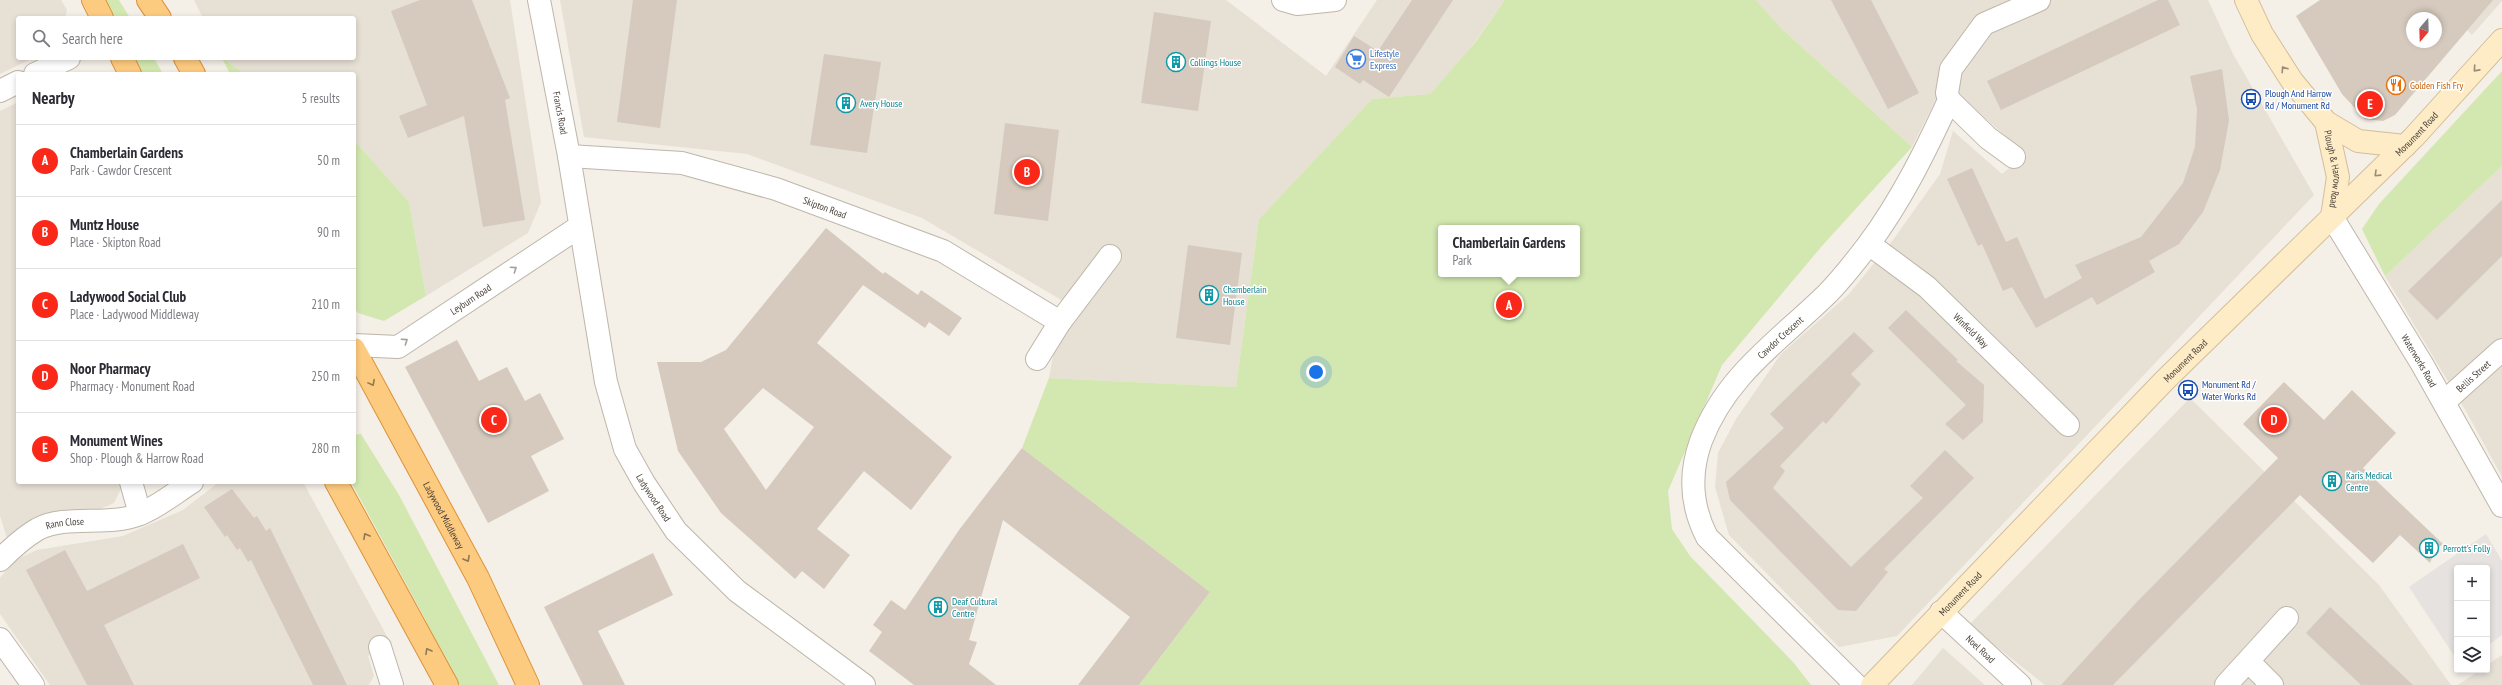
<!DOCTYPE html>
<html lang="en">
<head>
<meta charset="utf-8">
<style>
  :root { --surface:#fff; --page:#f2f2f3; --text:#2b2b33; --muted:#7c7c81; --line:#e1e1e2; --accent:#f92819 }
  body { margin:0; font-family:"PT Sans Narrow",sans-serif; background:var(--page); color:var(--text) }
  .controls { position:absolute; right:12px; bottom:12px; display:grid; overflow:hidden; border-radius:4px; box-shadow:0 2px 6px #0003 }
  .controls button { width:36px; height:36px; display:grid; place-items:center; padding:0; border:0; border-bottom:1px solid var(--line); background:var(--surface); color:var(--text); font:20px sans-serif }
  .compass { position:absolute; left:2406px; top:12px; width:36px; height:36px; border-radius:50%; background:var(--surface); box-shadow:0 2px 6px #0003; rotate:199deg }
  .you { position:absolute; left:1316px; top:372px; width:14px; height:14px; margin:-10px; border:3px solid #fff; border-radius:50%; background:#1a73e8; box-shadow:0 0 0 6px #1a73e833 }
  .badge { display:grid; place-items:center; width:26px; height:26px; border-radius:50%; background:var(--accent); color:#fff; font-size:13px; font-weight:700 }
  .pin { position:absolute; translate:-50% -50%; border:2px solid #fff; box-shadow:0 1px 4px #0006 }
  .popup { position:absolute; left:1438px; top:225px; width:142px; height:52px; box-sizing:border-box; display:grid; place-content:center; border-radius:4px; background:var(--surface); filter:drop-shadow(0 1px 3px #0005); font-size:13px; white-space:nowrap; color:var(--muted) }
  .popup b { font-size:15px; color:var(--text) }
  .popup::after { content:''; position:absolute; left:50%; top:100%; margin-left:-8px; border:8px solid transparent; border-top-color:var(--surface) }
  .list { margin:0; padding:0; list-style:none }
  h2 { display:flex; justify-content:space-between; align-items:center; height:52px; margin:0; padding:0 16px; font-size:17px }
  h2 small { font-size:13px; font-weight:400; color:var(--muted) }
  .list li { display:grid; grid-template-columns:26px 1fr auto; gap:12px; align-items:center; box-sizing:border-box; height:72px; padding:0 16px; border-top:1px solid var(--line) }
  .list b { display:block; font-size:15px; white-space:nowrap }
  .list p { margin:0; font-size:13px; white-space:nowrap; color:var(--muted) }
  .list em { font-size:13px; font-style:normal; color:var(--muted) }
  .icon { flex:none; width:22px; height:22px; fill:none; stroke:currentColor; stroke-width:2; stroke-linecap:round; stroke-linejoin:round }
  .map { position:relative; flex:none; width:2502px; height:685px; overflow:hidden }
  .search { position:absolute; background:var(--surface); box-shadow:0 2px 6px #0003; left:16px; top:16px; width:340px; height:44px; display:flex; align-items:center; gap:10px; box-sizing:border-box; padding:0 14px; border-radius:4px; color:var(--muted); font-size:15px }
  .panel { position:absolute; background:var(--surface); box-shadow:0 2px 6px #0003; left:16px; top:72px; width:340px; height:412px; border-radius:4px }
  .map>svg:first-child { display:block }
  .residential { fill:#e7e0d5 }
  .green { fill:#d3e8b0; fill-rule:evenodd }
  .parking { fill:#e5e2df }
  .building { fill:#d5cabd; fill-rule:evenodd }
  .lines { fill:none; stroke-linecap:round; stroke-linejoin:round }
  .minor-casing { stroke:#bfb6aa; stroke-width:24 }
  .secondary-casing { stroke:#d3be98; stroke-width:24 }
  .trunk-casing { stroke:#dd9238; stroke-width:24 }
  .minor { stroke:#fff; stroke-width:22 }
  .secondary { stroke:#feecc7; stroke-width:22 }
  .trunk { stroke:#fdcb80; stroke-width:22 }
  .oneway { stroke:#998d77 }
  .oneway2 { stroke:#a39f9a }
  .oneway3 { stroke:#907754 }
  .labels { text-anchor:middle; stroke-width:3; stroke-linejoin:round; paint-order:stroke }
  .shop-label { font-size:10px; fill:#366cbe; stroke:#fff; text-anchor:start }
  .culture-label { font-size:10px; fill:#0d838f; stroke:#fff; text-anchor:start }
  .food-label { font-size:10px; fill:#c56008; stroke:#fff; text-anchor:start }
  .transit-label { font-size:10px; fill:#164399; stroke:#fff; text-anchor:start }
  .street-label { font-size:10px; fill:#473f36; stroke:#fff }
</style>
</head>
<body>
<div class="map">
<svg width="2502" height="685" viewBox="0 0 2502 685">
  <rect width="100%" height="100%" fill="#f4efe7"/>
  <path class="residential" d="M0 0H61L67 10 65 18H18V58H33L0 74Z
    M194 0H510L541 202 528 233 426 296 409 202 354 140V74H245L222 58H354V18H203Z
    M560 0H1226L1326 76 1377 0H1505L1469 50 1430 94 1372 99 1259 219 1236 387 1049 378 1063 301 922 218 747 154 584 137Z
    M1756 0H2208L2233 54 2314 195 1897 636 1839 647 1729 535 1715 487 1718 453 1736 419 1781 354 1849 294 1893 240 1940 174 1953 131 2002 174 2026 154 1954 91 1939 93 1912 147 1781 28Z
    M2437 0H2502V1L2472 35Z
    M18 102V482H120L122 487 114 503 98 510 40 518 7 538 0 516V111Z
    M2502 166V477L2467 413 2385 276Z
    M2190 398 2379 585 2451 685H2045L1969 625Z
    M219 482H303L388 638 368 656 374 676 369 685H50L0 614V578L15 560 37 550 123 536 183 510Z
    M1943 648 1985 685H1912Z
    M2502 655V685H2458L2480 670H2487V665Z"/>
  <path class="green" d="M106 0H119L130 18H110L104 7Z
    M1505 0H1756L1781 28 1912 147 1822 246 1722 365 1668 491 1672 529 1690 556 1793 662 1811 685H1139L1210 592 1022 448 1049 378 1236 387 1259 219 1372 99 1430 94 1474 44ZM1441 228H1577V274H1441Z
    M133 58H154L163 74H141Z
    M222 58 245 74H230Z
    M2502 71V166L2385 276 2362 229 2379 204Z
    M354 140 409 202 426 296 384 321 358 313 354 307Z
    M361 434 399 495 499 685H457L424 617 351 482H354V435Z"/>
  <path class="parking" d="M2486 534 2502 561V635L2487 646V568H2457V660L2409 587Z"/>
  <path class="building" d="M420 0H472L510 98 505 100 525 220 483 227 464 116 408 138 399 116 427 105 391 11Z
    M633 0H677L660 128 617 122Z
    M1412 0H1453L1389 97 1363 80 1360 84 1335 67 1354 36 1378 51Z
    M1831 0H1871L1919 93 1888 109Z
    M2158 0H2168L2180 25 2001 110 1987 81Z
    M2320 0H2493L2395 115 2383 121 2365 119 2342 94 2296 16ZM2412 18H2436V42H2412Z
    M1154 12 1211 21 1198 111 1141 103Z
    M824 54 881 62 867 153 810 145Z
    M2222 69 2229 120 2220 170 2203 212 2179 244 2149 261 2155 272 2097 305 2092 297 2036 328 2012 287 2003 291 1982 244 1978 246 1947 179 1972 168 2006 242 2017 237 2045 299 2082 278 2075 265 2141 237 2183 183 2195 147 2197 109 2190 76Z
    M1005 123 1059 130 1048 221 994 214Z
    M2502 200V256L2437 320 2408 291Z
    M826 228 883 274 885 272 918 295 921 290 962 318 949 336 929 322 925 328 863 285 817 343 952 457 911 510 864 471 817 529 850 555 824 589 802 571 795 579 721 513 678 451 657 362H701L726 350ZM763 388 814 427 766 490 724 429Z
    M1188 245 1242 253 1230 345 1176 338Z
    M1906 310 1958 360 1956 361 1984 385 1983 422 1963 440 1945 424 1966 405 1888 328Z
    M1854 332 1874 351 1851 374 1861 384 1826 424 1823 421 1780 466 1785 471 1773 488 1851 567 1923 498 1910 486 1945 450 1974 478 1884 569 1888 572 1856 611 1838 610 1730 500 1726 482 1784 428 1770 414Z
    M457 340 479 381 507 367 525 401 540 393 564 439 531 456 549 491 488 523 405 367Z
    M2284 382 2324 420 2352 390 2396 433 2363 468 2443 544 2435 550 2430 563 2400 535 2373 563 2300 495 2113 685H2061L2135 604 2278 458 2243 424Z
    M1022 448 1210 592 1139 685H1078L1130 617 1003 520 969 640 977 642 969 664 996 685H914L869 651 882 632 873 625 891 600 905 610 959 530Z
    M232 489 254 518 257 516 266 531 270 528 347 685H313L251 560 248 562 240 548 237 550 227 535 225 537 204 507Z
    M183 544 200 578 104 625 134 685H87L26 570 65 550 87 591Z
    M653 553 673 595 598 631 625 685H583L544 607Z
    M2330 607 2413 685H2361L2306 633Z"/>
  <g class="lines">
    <g class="minor-casing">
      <g id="minor">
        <path id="s1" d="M539 0 569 156 606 382 625 449 644 483 676 531 737 591 864 685"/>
        <path d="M1283 0 1297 4 1335 0"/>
        <path d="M35 74 69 58"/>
        <path d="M0 91 18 82"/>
        <path d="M1949 100 1988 138 2014 157"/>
        <path id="s2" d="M569 156 682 163 776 189 943 251 1060 322"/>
        <path id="s3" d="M2332 217 2422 364 2502 506"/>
        <path id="s4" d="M1869 244 1927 287 2068 425"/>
        <path id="s5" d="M354 345 398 347 579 227"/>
        <path d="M1037 359 1060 322 1110 256"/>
        <path id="s6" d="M2444 402 2502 350"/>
        <path d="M131 482 140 514"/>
        <path id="s7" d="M0 560C11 549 24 537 38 529 66 514 110 527 140 514 158 507 176 492 192 482"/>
        <path id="s8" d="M1941 612 2020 685"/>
        <path d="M0 639 33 685"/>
        <path d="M380 647 392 685"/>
        <path d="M2249 662 2272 685"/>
        <path id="s9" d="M1856 685 1707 537C1691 506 1689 474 1701 441 1726 375 1779 341 1827 294 1842 279 1855 262 1868 245 1901 201 1926 150 1949 100L1947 93 1951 69 1984 24 2039 0"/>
        <path d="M2226 685 2287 618"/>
      </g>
    </g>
    <g class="secondary-casing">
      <g id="secondary">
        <path d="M2246 0 2262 34 2292 81 2326 122 2358 141 2405 146"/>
        <path id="s10" d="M2326 122 2338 177 2332 217"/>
        <path id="s11" d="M1872 685 2165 380 2414 137 2502 40"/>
      </g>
    </g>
    <g class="trunk-casing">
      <g id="trunk">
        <path d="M93 0 102 18"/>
        <path d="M148 0 160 18"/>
        <path d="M122 58 130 74"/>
        <path d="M185 58 194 74"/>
        <path id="s12" d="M354 349 478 578 528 685"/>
        <path d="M336 482 447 685"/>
      </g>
    </g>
    <use href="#minor" class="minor"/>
    <use href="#secondary" class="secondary"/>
    <use href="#trunk" class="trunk"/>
  </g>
  <defs><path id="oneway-chevron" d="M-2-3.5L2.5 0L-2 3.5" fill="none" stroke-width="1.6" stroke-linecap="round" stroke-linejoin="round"/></defs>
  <g class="oneway">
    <use href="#oneway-chevron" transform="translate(2284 69) rotate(-123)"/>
    <use href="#oneway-chevron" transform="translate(2476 69) rotate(132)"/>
    <use href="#oneway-chevron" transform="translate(2377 174) rotate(136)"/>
  </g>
  <g class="oneway2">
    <use href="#oneway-chevron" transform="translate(514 269) rotate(-34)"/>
    <use href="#oneway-chevron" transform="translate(405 341) rotate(-34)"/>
  </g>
  <g class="oneway3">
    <use href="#oneway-chevron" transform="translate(372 383) rotate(62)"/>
    <use href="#oneway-chevron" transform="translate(366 536) rotate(-119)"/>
    <use href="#oneway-chevron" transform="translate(467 559) rotate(61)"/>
    <use href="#oneway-chevron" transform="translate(428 651) rotate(-119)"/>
  </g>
  <defs>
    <g id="supermarket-ring" transform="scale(1)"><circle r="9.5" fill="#fff" stroke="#3f7fe0" stroke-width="1.5"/><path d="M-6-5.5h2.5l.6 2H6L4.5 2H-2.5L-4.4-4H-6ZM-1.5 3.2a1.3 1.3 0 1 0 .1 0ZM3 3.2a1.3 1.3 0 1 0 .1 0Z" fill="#3f7fe0"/></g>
    <g id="building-ring" transform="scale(1)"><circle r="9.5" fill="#fff" stroke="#0f9aa8" stroke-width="1.5"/><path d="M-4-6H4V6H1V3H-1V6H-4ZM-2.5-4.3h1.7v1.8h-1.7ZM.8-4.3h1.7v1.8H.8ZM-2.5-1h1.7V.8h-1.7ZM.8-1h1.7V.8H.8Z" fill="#0f9aa8"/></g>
    <g id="restaurant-ring" transform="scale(1)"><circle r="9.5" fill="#fff" stroke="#e8710a" stroke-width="1.5"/><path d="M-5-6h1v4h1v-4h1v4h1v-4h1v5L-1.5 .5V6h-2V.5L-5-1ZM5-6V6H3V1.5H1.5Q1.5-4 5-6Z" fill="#e8710a"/></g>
    <g id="bus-ring" transform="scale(1)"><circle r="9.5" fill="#fff" stroke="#1a4fb4" stroke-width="1.5"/><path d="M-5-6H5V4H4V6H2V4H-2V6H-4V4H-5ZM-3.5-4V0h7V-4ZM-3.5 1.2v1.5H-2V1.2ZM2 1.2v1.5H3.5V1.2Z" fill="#1a4fb4"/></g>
  </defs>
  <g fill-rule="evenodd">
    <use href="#supermarket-ring" x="1356" y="59"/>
    <use href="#building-ring" x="1176" y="62"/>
    <use href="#restaurant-ring" x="2396" y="85"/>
    <use href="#bus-ring" x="2251" y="99"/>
    <use href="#building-ring" x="846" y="103"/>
    <use href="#building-ring" x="1209" y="295"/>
    <use href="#bus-ring" x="2188" y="390"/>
    <use href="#building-ring" x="2332" y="481"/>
    <use href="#building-ring" x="2429" y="548"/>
    <use href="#building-ring" x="938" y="607"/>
  </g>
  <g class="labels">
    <g class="shop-label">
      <text x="1370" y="57">Lifestyle<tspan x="1370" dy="12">Express</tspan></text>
    </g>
    <g class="culture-label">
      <text x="1190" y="66">Collings House</text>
      <text x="860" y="107">Avery House</text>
      <text x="1223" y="293">Chamberlain<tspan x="1223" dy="12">House</tspan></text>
      <text x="2346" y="479">Karis Medical<tspan x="2346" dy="12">Centre</tspan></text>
      <text x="2443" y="552">Perrott's Folly</text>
      <text x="952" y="605">Deaf Cultural<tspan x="952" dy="12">Centre</tspan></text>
    </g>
    <g class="food-label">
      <text x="2410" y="89">Golden Fish Fry</text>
    </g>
    <g class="transit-label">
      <text x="2265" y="97">Plough And Harrow<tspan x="2265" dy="12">Rd / Monument Rd</tspan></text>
      <text x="2202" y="388">Monument Rd /<tspan x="2202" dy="12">Water Works Rd</tspan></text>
    </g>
    <g class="street-label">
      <text dy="4" stroke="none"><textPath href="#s1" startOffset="115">Francis Road</textPath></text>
      <text dy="4" stroke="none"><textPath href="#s11" startOffset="775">Monument Road</textPath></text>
      <text dy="4" stroke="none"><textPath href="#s10" startOffset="48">Plough &amp; Harrow Road</textPath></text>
      <text dy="4" stroke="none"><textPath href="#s2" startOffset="263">Skipton Road</textPath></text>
      <text dy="4" stroke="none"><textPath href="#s5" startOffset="131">Leyburn Road</textPath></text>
      <text dy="4" stroke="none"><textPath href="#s4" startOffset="134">Winfield Way</textPath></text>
      <text dy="4" stroke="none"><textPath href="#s9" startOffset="441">Cawdor Crescent</textPath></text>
      <text dy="4" stroke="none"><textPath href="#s3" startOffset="168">Waterworks Road</textPath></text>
      <text dy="4" stroke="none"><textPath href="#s11" startOffset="451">Monument Road</textPath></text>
      <text dy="4" stroke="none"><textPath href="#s6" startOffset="39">Bellis Street</textPath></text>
      <text dy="4" stroke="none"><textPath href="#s1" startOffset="514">Ladywood Road</textPath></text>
      <text dy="4" stroke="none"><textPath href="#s12" startOffset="189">Ladywood Middleway</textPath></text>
      <text dy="4" stroke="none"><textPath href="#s7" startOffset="77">Rann Close</textPath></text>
      <text dy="4" stroke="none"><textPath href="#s11" startOffset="127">Monument Road</textPath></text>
      <text dy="4" stroke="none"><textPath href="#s8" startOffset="54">Noel Road</textPath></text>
    </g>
  </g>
</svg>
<div class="controls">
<button>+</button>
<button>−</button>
<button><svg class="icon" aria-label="layers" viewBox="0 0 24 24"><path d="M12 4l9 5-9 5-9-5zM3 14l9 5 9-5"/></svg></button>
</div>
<svg class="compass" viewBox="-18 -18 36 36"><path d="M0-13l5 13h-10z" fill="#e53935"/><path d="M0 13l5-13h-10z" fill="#7c7c81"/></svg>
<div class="you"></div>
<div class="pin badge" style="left:1509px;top:305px">A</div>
<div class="popup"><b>Chamberlain Gardens</b>Park</div>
<div class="pin badge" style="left:1027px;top:172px">B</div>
<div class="pin badge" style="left:494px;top:420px">C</div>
<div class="pin badge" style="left:2274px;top:420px">D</div>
<div class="pin badge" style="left:2370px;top:104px">E</div>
<div class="search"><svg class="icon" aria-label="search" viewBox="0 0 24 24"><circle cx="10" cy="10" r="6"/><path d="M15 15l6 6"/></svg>Search here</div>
<section class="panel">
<h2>Nearby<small>5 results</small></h2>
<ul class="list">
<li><span class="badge">A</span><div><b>Chamberlain Gardens</b><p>Park · Cawdor Crescent</p></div><em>50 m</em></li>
<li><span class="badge">B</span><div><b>Muntz House</b><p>Place · Skipton Road</p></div><em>90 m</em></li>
<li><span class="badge">C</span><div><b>Ladywood Social Club</b><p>Place · Ladywood Middleway</p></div><em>210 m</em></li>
<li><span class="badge">D</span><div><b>Noor Pharmacy</b><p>Pharmacy · Monument Road</p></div><em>250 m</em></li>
<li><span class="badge">E</span><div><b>Monument Wines</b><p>Shop · Plough &amp; Harrow Road</p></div><em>280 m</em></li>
</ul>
</section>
</div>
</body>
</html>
